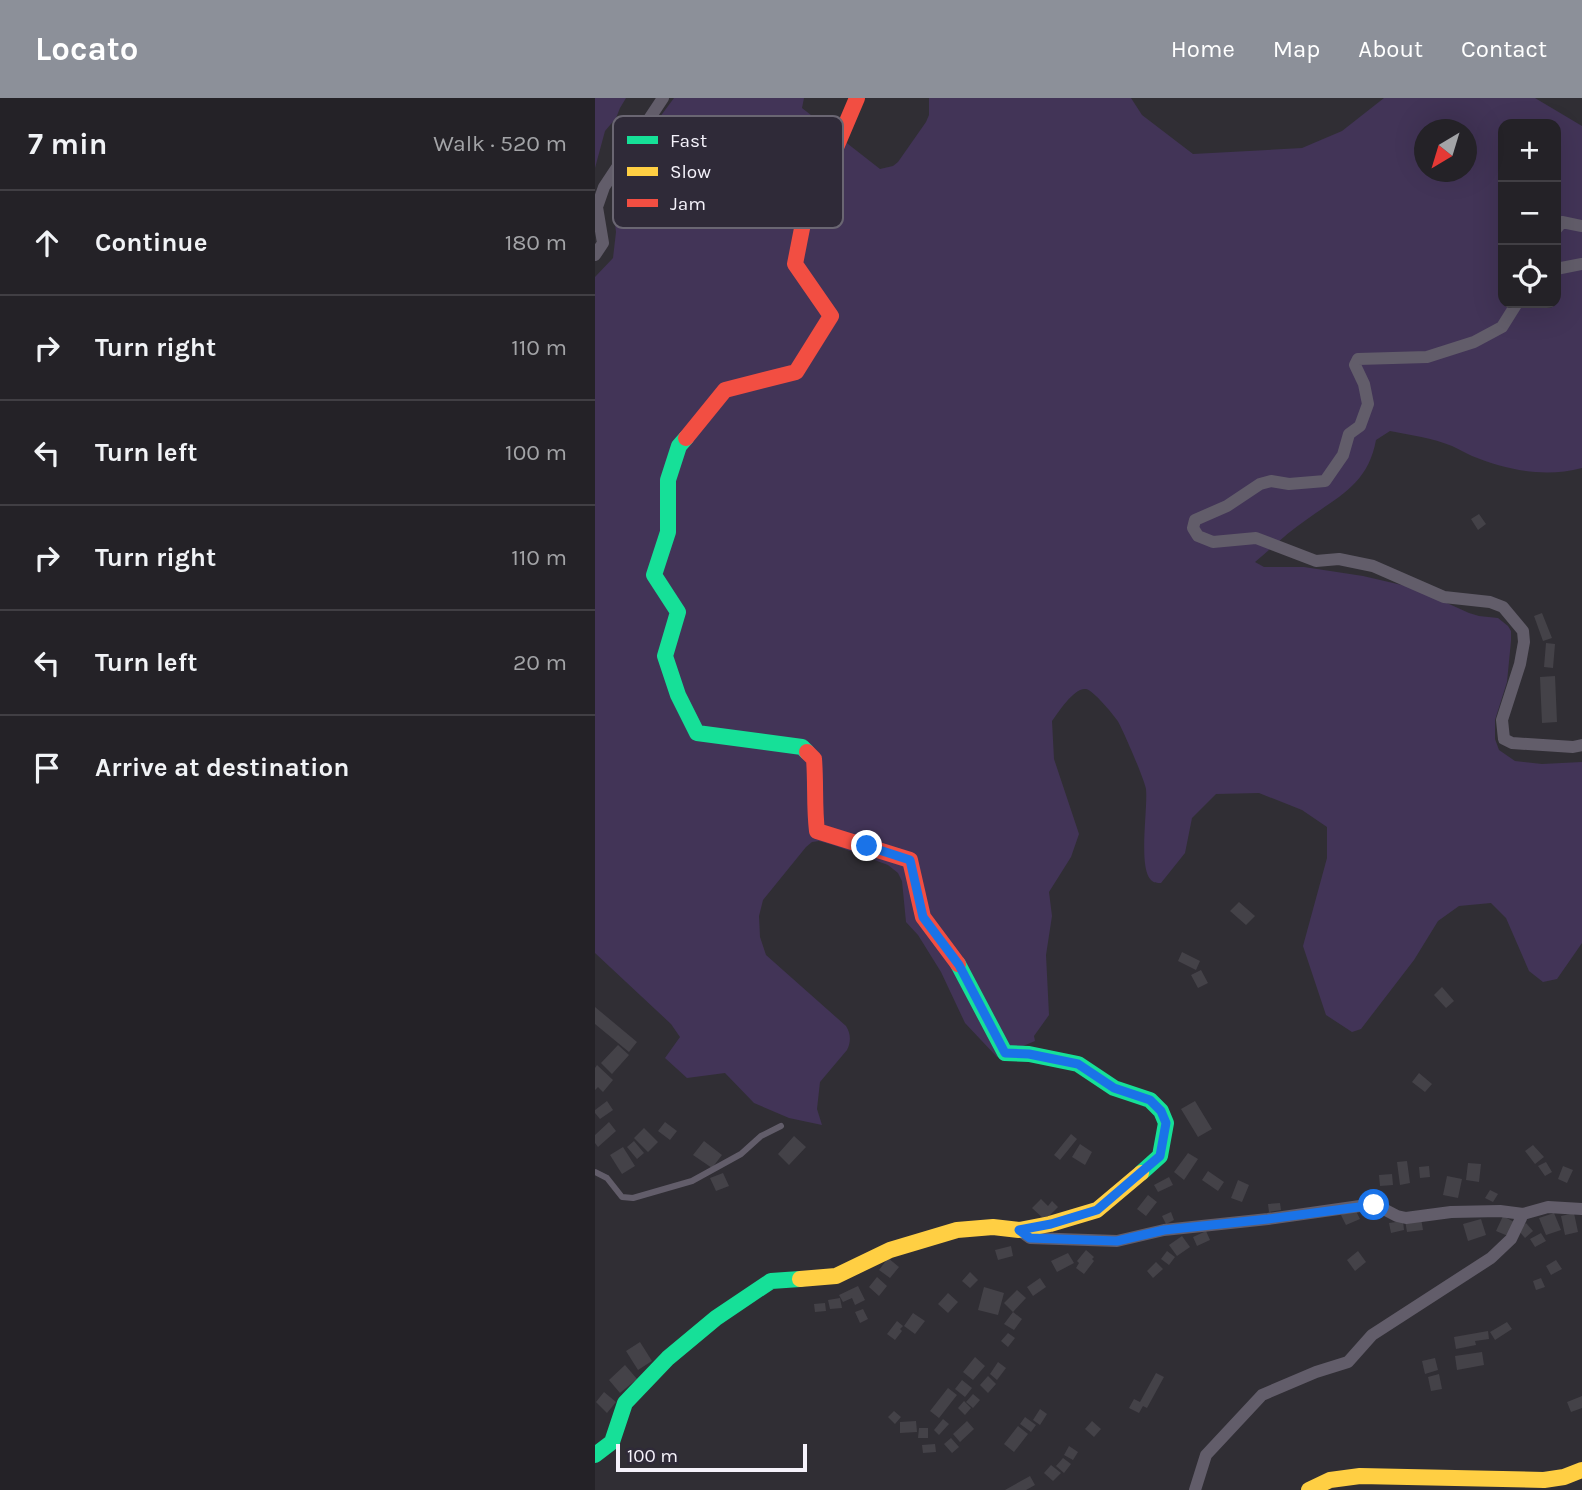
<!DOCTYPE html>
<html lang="en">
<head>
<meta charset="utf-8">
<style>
  :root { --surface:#242227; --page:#2c2a2f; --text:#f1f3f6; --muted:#a3a4a7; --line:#413f44; --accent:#8c9099 }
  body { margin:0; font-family:Karla,sans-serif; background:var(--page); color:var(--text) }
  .controls { position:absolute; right:21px; top:21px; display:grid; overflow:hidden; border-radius:14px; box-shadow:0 7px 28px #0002 }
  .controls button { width:63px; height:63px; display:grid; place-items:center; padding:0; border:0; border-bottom:2px solid var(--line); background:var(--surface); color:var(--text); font:35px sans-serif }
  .compass { position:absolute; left:819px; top:21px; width:63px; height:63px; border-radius:50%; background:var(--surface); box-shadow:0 7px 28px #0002; rotate:218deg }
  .scale { position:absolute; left:21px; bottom:18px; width:191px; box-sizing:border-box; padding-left:7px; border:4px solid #f5f2fb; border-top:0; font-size:19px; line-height:24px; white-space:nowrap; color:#f5f2fb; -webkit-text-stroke:5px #2f2a38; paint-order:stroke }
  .stop { position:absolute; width:21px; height:21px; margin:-16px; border:5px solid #1a73e8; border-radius:50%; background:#fff }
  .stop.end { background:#1a73e8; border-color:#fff; box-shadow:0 2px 7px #0008 }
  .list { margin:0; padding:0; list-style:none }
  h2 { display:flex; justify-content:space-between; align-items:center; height:91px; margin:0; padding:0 28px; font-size:30px }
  h2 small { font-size:23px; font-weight:400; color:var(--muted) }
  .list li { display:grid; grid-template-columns:46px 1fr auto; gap:21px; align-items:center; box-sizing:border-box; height:105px; padding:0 28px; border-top:2px solid var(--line) }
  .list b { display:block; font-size:26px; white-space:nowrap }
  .list em { font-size:23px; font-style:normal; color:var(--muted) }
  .icon { flex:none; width:38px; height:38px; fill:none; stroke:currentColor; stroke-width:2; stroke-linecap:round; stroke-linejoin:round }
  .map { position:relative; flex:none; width:987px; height:1392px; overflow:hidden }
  header { display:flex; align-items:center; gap:42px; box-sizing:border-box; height:98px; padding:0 35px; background:var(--accent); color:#fff }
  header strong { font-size:33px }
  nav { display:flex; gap:38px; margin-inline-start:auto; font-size:24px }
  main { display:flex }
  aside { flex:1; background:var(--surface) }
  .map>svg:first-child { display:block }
  .green { fill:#423457; fill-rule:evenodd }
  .building { fill:#444248 }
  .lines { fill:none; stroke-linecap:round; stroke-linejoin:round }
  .lane { stroke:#625d6a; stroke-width:6 }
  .street { stroke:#625d6a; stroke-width:12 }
  .fast { stroke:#16e098; stroke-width:16 }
  .slow { stroke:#ffcf43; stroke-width:16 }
  .jam { stroke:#f24e42; stroke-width:16 }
  .route { stroke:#1a73e8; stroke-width:9 }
  .key { fill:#2f2a38; stroke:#6a6672; stroke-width:2 }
  .key-label { font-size:19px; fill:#f5f2fb }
</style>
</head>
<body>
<header>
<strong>Locato</strong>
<nav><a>Home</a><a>Map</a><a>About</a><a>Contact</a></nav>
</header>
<main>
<aside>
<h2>7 min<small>Walk · 520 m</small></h2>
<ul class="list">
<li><svg class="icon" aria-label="ahead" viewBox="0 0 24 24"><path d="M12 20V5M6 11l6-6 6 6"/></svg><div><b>Continue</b></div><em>180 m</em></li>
<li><svg class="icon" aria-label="right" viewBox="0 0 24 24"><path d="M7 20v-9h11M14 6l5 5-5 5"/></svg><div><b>Turn right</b></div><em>110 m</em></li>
<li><svg class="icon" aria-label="left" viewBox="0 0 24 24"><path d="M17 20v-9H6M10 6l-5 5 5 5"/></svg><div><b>Turn left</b></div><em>100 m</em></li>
<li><svg class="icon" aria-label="right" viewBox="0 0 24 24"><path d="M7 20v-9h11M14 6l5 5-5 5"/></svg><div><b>Turn right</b></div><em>110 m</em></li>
<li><svg class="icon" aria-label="left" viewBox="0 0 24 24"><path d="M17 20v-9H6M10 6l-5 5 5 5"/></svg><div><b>Turn left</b></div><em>20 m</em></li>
<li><svg class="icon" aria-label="arrive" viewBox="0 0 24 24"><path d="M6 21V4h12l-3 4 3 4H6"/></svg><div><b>Arrive at destination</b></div></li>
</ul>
</aside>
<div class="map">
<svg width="987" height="1392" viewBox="0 0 987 1392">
  <rect width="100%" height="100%" fill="#302e34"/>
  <path class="green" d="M0 0H31L25 10 21 20 10 33 0 70Z
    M79 0H209L207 10 285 71 298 68 303 64 331 24 334 17V0H536L547 17 598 56 707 50 747 33 789 0H940L987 28V370C949 380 912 372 877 358 870 355 864 351 857 348 837 340 816 337 795 333L781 342C773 386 744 398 711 422 693 434 677 450 660 464L669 469H709L768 478 811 488 832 496 874 515 884 518 903 520 913 528 916 533V543L912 584 900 622V641L904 652 920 663 947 666 987 664V845L962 881 948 884 934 873 911 820 896 805 864 808 843 823 819 862 766 931 757 934 731 917 708 848 732 760V729L707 712 664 695 621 696 597 720 590 755 566 785C562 785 559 785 556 782 543 770 553 711 551 691 550 683 527 629 522 622 517 615 499 593 491 591 479 589 463 615 457 623L459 661 484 736 476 759 454 794 457 818 451 857 454 917 439 938 440 943 402 959 370 925 346 874 323 837 311 824 307 783 303 775 293 767 241 748 224 743 217 744 211 749 168 802 164 818 165 839 171 857 251 928C256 936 256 944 252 952L225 984 222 1011 227 1027 194 1020 159 1005 130 975 92 980 70 960 85 939 76 926 0 855V179L18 160 21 134 17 102 59 27ZM908 26H961V205H908ZM830 32H872V74H830Z"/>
  <path class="building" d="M884 416 891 426 883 432 876 421Z
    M947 515 957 540 948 543 939 518Z
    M951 545 960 546 958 570 949 569Z
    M960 578 962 624 947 625 945 579Z
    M644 804 660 818 651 827 635 813Z
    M587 854 605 863 601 872 583 863Z
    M606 872 613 885 603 890 596 877Z
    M847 889 859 903 851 910 839 897Z
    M0 909 42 944 34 954 0 926Z
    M23 947 34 957 17 976 6 965Z
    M2 967 18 982 8 994 3 989 0 992V970Z
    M824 975 837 986 830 994 817 984Z
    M12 1003 18 1012 5 1021 0 1015V1012Z
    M600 1003 617 1031 603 1039 586 1011Z
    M14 1024 21 1033 3 1049 0 1045V1037Z
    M70 1024 82 1033 75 1042 63 1033Z
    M49 1030 63 1044 53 1054 39 1040Z
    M476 1036 482 1041 465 1062 459 1057Z
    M199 1038 211 1049 194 1067 183 1056Z
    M39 1043 49 1055 42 1061 32 1049Z
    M109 1043 127 1057 117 1070 98 1057Z
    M485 1046 497 1054 490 1067 477 1059Z
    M938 1047 949 1059 940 1066 930 1053Z
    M28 1049 40 1068 27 1076 15 1057Z
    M593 1055 603 1061 589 1082 579 1074Z
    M812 1063 815 1085 805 1087 802 1064Z
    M951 1064 957 1074 950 1078 943 1068Z
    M873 1065 886 1066 884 1084 871 1082Z
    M834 1068 835 1079 825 1080 824 1069Z
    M968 1068 978 1072 972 1085 963 1081Z
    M613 1073 629 1084 623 1093 607 1082Z
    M128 1075 134 1088 121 1093 115 1080Z
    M797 1076 798 1087 785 1088 784 1077Z
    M852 1078 867 1081 863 1100 848 1097Z
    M574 1079 578 1087 563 1094 559 1087Z
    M643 1082 654 1087 647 1104 636 1100Z
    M895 1092 903 1096 898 1104 890 1100Z
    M553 1097 562 1104 551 1118 542 1111Z
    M446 1101 453 1108 457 1103 463 1109 450 1122 437 1110Z
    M685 1105 686 1112 674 1114 673 1106Z
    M760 1111 765 1121 751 1127 746 1117Z
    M576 1114 579 1122 571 1126 567 1118Z
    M959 1115 966 1132 951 1137 944 1120Z
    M979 1115 983 1134 970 1137 966 1118Z
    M908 1118 919 1124 913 1138 901 1133Z
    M826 1120 828 1132 812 1134 810 1122Z
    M886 1121 891 1137 873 1143 868 1126Z
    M808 1123 809 1132 796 1135 794 1125Z
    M931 1125 938 1133 930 1140 923 1132Z
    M611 1133 615 1142 602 1148 598 1139Z
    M946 1135 951 1143 940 1149 935 1141Z
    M587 1138 595 1149 582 1158 574 1147Z
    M416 1148 418 1158 403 1162 400 1152Z
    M491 1152 499 1159 497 1161 499 1163 489 1176 481 1170 484 1165 482 1163Z
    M572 1153 580 1159 574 1167 566 1161Z
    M763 1153 771 1164 760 1173 752 1162Z
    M473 1155 479 1165 462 1174 456 1163Z
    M293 1160 304 1169 295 1180 284 1172Z
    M961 1162 967 1171 956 1177 951 1168Z
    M561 1164 568 1171 558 1180 552 1173Z
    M375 1174 383 1182 375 1190 367 1183Z
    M282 1179 292 1188 284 1198 274 1189Z
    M445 1180 451 1189 438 1198 432 1189Z
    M946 1180 950 1189 941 1192 938 1183Z
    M263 1188 270 1202 260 1207 257 1200 248 1204 244 1197Z
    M389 1189 409 1195 403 1217 383 1212Z
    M422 1192 431 1200 418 1214 409 1205Z
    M353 1195 363 1204 353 1215 343 1206Z
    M245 1200 247 1210 235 1211 233 1202Z
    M230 1205 231 1213 220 1214 219 1206Z
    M268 1211 273 1221 265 1225 260 1214Z
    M418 1214 427 1221 419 1232 409 1226Z
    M318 1215 330 1223 320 1236 309 1228Z
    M302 1223 308 1228 305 1231 307 1233 300 1242 292 1236Z
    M912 1224 917 1231 900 1242 895 1234Z
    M893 1233 894 1241 880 1243 881 1247 861 1251 859 1239Z
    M413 1235 420 1240 413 1249 406 1243Z
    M45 1244 57 1263 43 1272 31 1253Z
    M887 1254 889 1267 862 1272 860 1258Z
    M380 1259 390 1268 378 1282 368 1274Z
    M840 1260 843 1272 830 1276 827 1263Z
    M403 1264 411 1270 402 1282 395 1276Z
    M30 1267 42 1281 25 1295 14 1282Z
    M561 1275 569 1279 552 1310 548 1308 544 1315 534 1310 539 1301 545 1304Z
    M844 1276 847 1291 836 1293 833 1279Z
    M393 1278 401 1286 393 1295 385 1287Z
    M367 1282 377 1290 370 1299 360 1291Z
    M353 1290 362 1297 344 1320 335 1313Z
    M9 1294 21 1304 12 1315 1 1304Z
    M378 1296 385 1302 378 1310 371 1304Z
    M987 1298V1310L976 1314 972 1304Z
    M369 1303 376 1310 370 1317 363 1310Z
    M445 1311 452 1316 445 1327 438 1322Z
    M299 1313 306 1319 300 1326 293 1319Z
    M430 1319 441 1327 436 1334 425 1326Z
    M348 1321 354 1326 344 1337 339 1332Z
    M321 1323 322 1334 305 1335V1324Z
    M372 1323 379 1331 365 1344 358 1336Z
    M497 1323 506 1331 499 1339 490 1331Z
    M423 1328 433 1336 419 1354 409 1346Z
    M324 1330H333V1340H323Z
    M356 1340 364 1349 357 1355 349 1346Z
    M340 1346 341 1354 328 1355 327 1347Z
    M474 1348 483 1354 478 1362 469 1357Z
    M468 1360 476 1366 469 1375 461 1368Z
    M456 1367 466 1375 458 1383 449 1375Z
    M435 1378 440 1387 431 1392H410Z"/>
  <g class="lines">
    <path class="lane" d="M0 1074 12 1080 27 1099 38 1100 97 1083 146 1056 166 1038 186 1028"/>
    <path class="street" d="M961 131 967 124 987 128
      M0 157 8 145 2 109 9 89 68 0
      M961 171 987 166
      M922 205 907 229 879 244 832 259 763 261 760 267 769 286 773 306 765 328 754 336 748 357 730 383 694 386 676 383 665 386 632 408 600 422 598 430 603 438 618 444 661 440 721 463 744 461 778 468 849 499 895 504 908 509 928 533 929 544 925 566 907 622 909 641 917 645 978 649 987 647
      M424 1132 435 1140 522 1143 569 1132 673 1121 779 1106 802 1118 811 1120 856 1114 905 1113 928 1116
      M600 1392 611 1357 667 1297 721 1274 753 1264 777 1237 896 1160 916 1141 928 1116 953 1109 987 1111"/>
    <path class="fast" d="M91 340 84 348 73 382V434L59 477 83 514 70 558 83 597 102 635 207 649 212 654
      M363 866 410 955 434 956 483 966 519 990 555 1002 566 1013 571 1025 565 1058 546 1075
      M0 1357 17 1344 30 1305 73 1260 121 1220 176 1183 205 1181"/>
    <path class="slow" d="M205 1181 241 1178 295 1152 362 1132 398 1129 424 1132 455 1126 502 1112 546 1075
      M714 1392 735 1382 765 1378 949 1382 969 1379 987 1372"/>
    <path class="jam" d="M91 340 130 292 201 274 236 218 200 166 211 110 231 73 262 0
      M212 654 219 661C221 685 219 709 222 733L315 762 328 819 363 866"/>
  </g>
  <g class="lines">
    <path class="route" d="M272 748 315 762 328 819 364 867 410 955 434 956 483 966 519 990 555 1002 566 1013 571 1025 565 1058 502 1112 456 1126 424 1132 435 1140 522 1143 569 1132 673 1121 779 1107"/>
  </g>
  <rect x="18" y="18" width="230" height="112" rx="10" class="key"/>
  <rect x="32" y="38" width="31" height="8" fill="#16e098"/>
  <rect x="32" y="69" width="31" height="9" fill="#ffcf43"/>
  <rect x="32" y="101" width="31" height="8" fill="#f24e42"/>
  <g class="key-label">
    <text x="75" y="49">Fast</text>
    <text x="75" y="80">Slow</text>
    <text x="75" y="112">Jam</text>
  </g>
</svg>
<div class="controls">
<button>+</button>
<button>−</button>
<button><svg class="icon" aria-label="locate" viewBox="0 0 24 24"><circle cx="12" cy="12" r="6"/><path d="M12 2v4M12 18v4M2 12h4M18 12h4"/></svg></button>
</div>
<svg class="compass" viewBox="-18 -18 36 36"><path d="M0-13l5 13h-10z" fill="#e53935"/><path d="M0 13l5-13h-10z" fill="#a3a4a7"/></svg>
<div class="scale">100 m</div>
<div class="stop" style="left:779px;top:1107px"></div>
<div class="stop end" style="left:272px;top:748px"></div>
</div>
</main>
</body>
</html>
